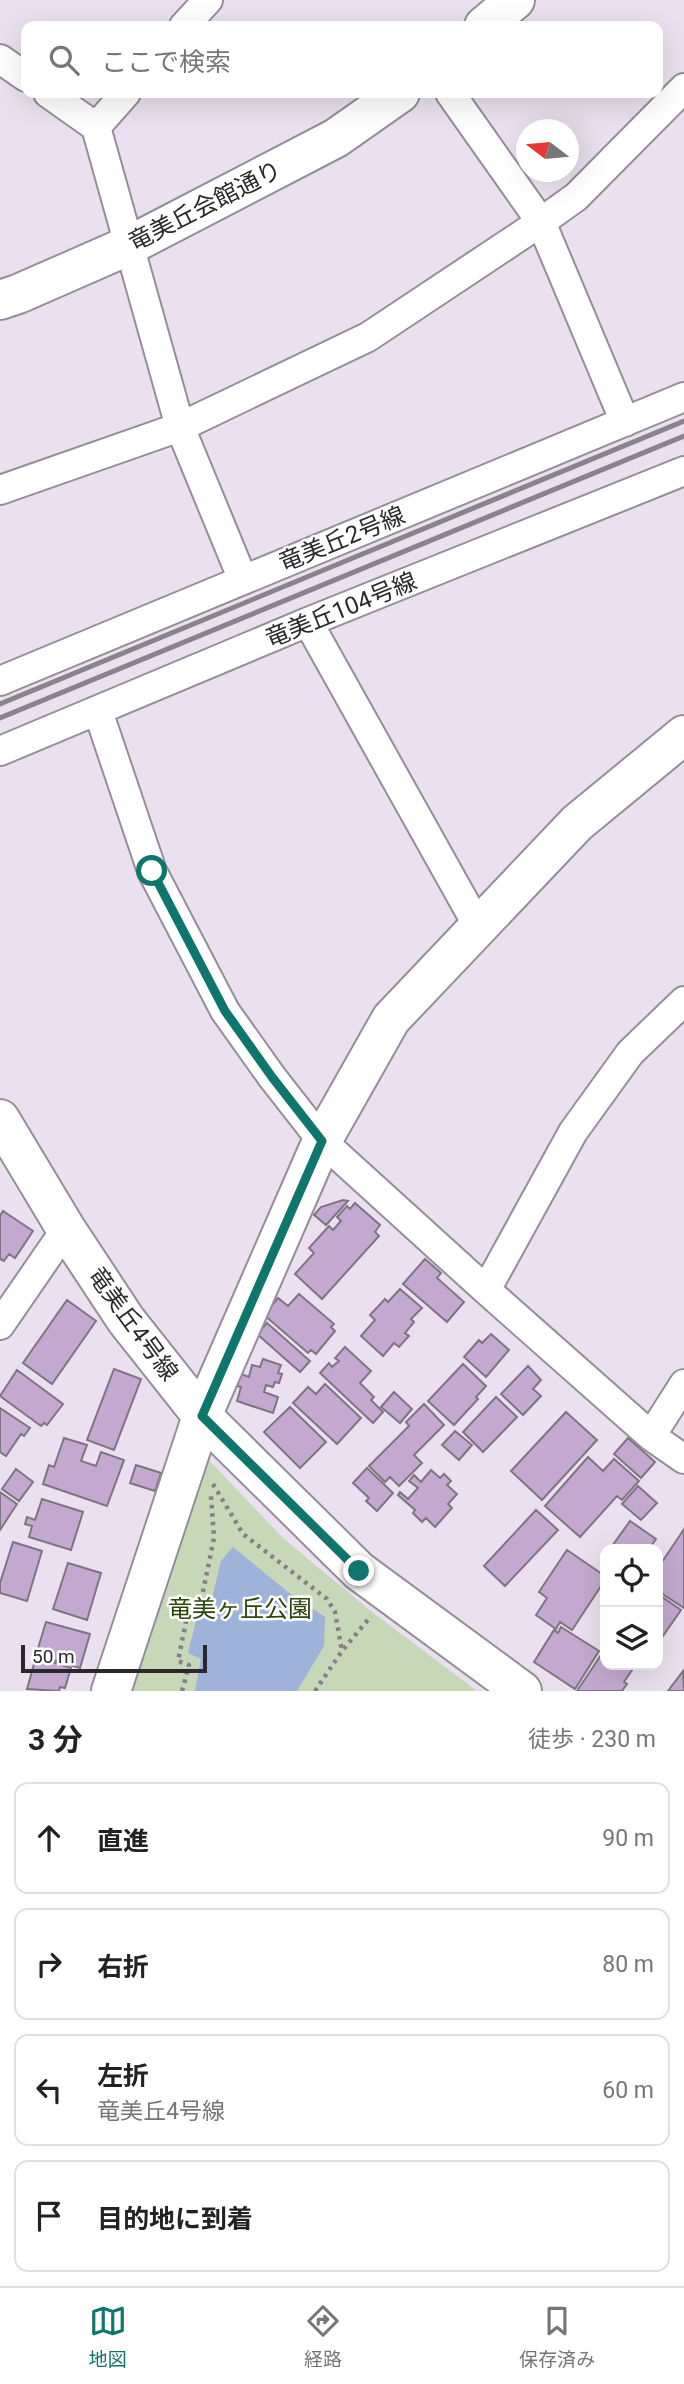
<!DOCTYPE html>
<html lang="ja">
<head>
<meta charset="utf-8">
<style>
  :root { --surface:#fff; --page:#f2f2f2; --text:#222; --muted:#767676; --line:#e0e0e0; --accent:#0f766e }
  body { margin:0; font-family:Roboto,"Noto Sans JP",sans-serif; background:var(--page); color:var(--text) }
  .controls { position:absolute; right:21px; bottom:21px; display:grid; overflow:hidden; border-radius:14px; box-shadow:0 7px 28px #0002 }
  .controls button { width:63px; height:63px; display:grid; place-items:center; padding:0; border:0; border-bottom:2px solid var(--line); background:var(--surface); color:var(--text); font:35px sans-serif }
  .compass { position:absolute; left:516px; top:119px; width:63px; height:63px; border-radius:50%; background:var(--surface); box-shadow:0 7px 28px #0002; rotate:286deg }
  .scale { position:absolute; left:21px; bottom:18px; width:186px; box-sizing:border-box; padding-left:7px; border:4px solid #2b282d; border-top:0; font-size:19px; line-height:24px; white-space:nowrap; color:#2b282d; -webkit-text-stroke:5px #fff; paint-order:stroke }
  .stop { position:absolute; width:21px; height:21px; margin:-16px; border:5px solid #0f766e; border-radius:50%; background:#fff }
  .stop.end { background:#0f766e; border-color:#fff; box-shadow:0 2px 7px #0008 }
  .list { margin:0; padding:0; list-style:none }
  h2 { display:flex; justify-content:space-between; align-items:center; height:91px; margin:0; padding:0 28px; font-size:30px }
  h2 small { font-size:23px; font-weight:400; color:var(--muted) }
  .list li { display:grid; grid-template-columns:46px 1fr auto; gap:21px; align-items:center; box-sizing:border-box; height:112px; margin:0 14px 14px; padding:0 14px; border:2px solid var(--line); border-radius:14px }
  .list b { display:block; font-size:26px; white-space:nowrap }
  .list p { margin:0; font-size:23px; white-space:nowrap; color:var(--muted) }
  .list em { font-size:23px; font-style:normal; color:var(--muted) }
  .icon { flex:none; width:38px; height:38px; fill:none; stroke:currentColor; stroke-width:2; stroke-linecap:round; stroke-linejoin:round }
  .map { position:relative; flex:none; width:684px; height:1691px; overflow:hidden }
  .search { position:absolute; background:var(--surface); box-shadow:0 7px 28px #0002; left:21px; right:21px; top:21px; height:77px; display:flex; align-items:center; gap:18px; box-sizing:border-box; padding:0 24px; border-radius:14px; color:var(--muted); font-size:26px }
  .sheet { height:595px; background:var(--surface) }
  nav { display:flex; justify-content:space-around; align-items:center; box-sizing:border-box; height:98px; border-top:2px solid var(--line); background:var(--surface); font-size:19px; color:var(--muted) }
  nav a { display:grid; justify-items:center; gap:4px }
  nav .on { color:var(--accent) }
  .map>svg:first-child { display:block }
  .green { fill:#c6d8b7 }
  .water { fill:#9fb2d9 }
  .building { fill:#c3a9cf; stroke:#7e7582; stroke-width:2 }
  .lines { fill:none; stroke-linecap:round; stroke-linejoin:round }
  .street-casing { stroke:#968d9a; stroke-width:32 }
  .secondary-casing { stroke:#968d9a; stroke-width:42 }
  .path { stroke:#867f89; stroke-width:4.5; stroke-dasharray:3.5 5; stroke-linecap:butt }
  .street { stroke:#fff; stroke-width:28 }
  .secondary { stroke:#fff; stroke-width:38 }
  .rail { stroke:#89838d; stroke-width:5 }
  .route { stroke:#0f766e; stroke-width:9 }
  .labels { text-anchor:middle; stroke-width:5; stroke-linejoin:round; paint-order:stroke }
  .street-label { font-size:24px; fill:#2b282d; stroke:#fff }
  .park-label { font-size:24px; fill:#2c4609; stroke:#fff }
</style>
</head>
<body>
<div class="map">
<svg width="684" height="1691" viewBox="0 0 684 1691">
  <rect width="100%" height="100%" fill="#eae0ef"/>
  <path class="green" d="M204 1455 283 1538 368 1609 477 1691H128Z"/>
  <path class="water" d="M233 1547 288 1592 325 1617 324 1646 297 1691H195L201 1659 188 1653 197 1617 207 1619 221 1561Z"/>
  <path class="building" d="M343 1200 348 1201 326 1225 314 1215 321 1207Z
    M355 1203 380 1225 375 1232 379 1236 322 1299 295 1274 314 1253 309 1248 329 1226 333 1230 341 1221 337 1217 347 1206 350 1209Z
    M3 1211 33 1231 15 1258 9 1254 4 1261 0 1259V1216Z
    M425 1259 441 1273 437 1278 464 1302 447 1322 403 1284Z
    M400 1289 422 1308 411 1319 414 1322 405 1333 409 1336 399 1347 394 1343 383 1356 361 1336 375 1320 370 1315 385 1299 388 1302Z
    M299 1294 334 1324 331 1327 335 1331 316 1354 311 1350 308 1353 264 1315 278 1298 288 1306Z
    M67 1300 96 1321 52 1384 23 1363Z
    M267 1323 310 1361 300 1372 257 1334Z
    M491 1334 509 1350 486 1377 464 1357 479 1340 482 1343Z
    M345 1347 371 1371 360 1383 374 1397 371 1400 383 1412 373 1423 320 1373 329 1363 332 1367 339 1361 335 1358Z
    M263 1359 281 1365 278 1373 282 1374 279 1383 275 1382 273 1387 266 1385 264 1392 278 1397 273 1413 237 1401 241 1387 237 1386 241 1374 249 1377 252 1365 260 1367Z
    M463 1364 486 1386 476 1397 478 1399 454 1425 428 1401Z
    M528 1366 541 1380 533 1389 541 1396 523 1415 501 1394Z
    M114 1369 141 1379 114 1450 87 1440Z
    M17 1370 63 1404 47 1425 44 1423 41 1426 0 1396Z
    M325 1384 361 1418 337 1444 293 1403 308 1387 316 1394Z
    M394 1392 412 1409 400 1423 381 1407Z
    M496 1397 517 1417 483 1452 463 1432Z
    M424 1404 444 1425 414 1455 422 1463 399 1486 390 1477 385 1482 369 1466 409 1426 406 1422Z
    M290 1407 326 1442 300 1468 264 1432Z
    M0 1408 30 1428 24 1436 21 1434 6 1456 0 1452Z
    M566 1412 597 1440 542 1500 511 1471Z
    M455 1431 472 1445 459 1460 442 1445Z
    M64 1438 87 1445 81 1461 96 1466 101 1452 124 1460 107 1506 43 1484 49 1465 54 1467Z
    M628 1438 655 1462 641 1478 614 1454Z
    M588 1457 603 1471 614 1459 639 1481 622 1500 617 1496 580 1537 545 1506Z
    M136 1465 161 1473 155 1491 130 1483Z
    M367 1468 393 1493 377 1511 366 1501 369 1498 353 1483Z
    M16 1469 33 1482 19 1501 2 1489Z
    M431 1470 440 1478 444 1474 451 1481 447 1485 457 1494 448 1504 452 1508 435 1527 426 1518 422 1522 413 1513 415 1510 398 1495 400 1492 408 1499 418 1488 409 1481 414 1475 421 1482Z
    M638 1486 657 1503 641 1520 622 1504Z
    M0 1492 17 1504 0 1530Z
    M42 1499 83 1512 71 1550 29 1537 32 1526 25 1524 27 1517 35 1520Z
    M536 1510 558 1530 505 1586 484 1566Z
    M630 1521 656 1539 649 1549 643 1545 640 1549H610Z
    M684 1529V1608L658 1591V1568Z
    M13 1542 42 1551 27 1601 0 1593V1583Z
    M567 1550 605 1576V1580L572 1630 560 1622 556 1629 536 1615 547 1598 539 1592Z
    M68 1563 101 1573 87 1620 53 1609Z
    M658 1594 681 1610 658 1643Z
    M46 1622 90 1634 80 1668 36 1655Z
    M561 1627 599 1651 575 1689 534 1662 554 1630 558 1633Z
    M605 1649V1665H631L634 1667 624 1682 627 1684 622 1691H577Z
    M36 1657 71 1668 65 1688 60 1687 59 1691 27 1689Z
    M683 1671 684 1691H668Z"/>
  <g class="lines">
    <g class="street-casing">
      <path id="street" d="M184 26 208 0
        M0 59 26 77
        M48 93 96 127 180 427 243 580
        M450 93 541 222 625 422
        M96 127 126 93
        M0 490 180 427 368 337 541 222 576 197 684 88
        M308 622 479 928
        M0 681 684 397
        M98 711 152 871 225 1011 272 1077 322 1141 486 1290 651 1436 684 1459
        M0 751 308 622 684 471
        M486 1290 573 1132 630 1053 684 1001
        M0 1325 66 1229
        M651 1436 684 1384"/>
    </g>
    <g class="secondary-casing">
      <path id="secondary" d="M484 26 515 0
        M0 300 18 294 130 245 336 138 400 93
        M0 1119 66 1229 126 1320 202 1416 359 1571 522 1691
        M111 1691 202 1416 322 1141 391 1019 577 823 684 735"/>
    </g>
    <path class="path" d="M213 1484 243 1534 327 1599 335 1612 342 1651
      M182 1691 189 1665 178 1661 189 1607 200 1606 214 1538 211 1495
      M315 1691 342 1651 371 1616"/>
    <use href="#street" class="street"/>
    <use href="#secondary" class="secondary"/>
    <path class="rail" d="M0 704 684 421
      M0 718 684 436"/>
  </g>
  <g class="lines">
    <path class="route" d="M152 871 225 1011 272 1077 322 1141 202 1416 359 1571"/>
  </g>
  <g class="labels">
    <g class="street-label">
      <text transform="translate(205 206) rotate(-27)" y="8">竜美丘会館通り</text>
      <text transform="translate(342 539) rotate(-22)" y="8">竜美丘2号線</text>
      <text transform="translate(341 610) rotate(-22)" y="8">竜美丘104号線</text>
      <text transform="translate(133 1324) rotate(54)" y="8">竜美丘4号線</text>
    </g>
    <g class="park-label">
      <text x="240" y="1617">竜美ヶ丘公園</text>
    </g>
  </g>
</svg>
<div class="controls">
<button><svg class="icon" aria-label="locate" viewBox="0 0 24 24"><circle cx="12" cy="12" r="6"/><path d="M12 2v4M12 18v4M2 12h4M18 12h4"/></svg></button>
<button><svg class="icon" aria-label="layers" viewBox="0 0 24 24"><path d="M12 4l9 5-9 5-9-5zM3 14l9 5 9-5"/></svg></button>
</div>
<svg class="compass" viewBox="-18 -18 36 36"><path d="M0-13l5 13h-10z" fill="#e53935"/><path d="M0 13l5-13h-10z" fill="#767676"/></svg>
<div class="scale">50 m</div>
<div class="stop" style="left:152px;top:871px"></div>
<div class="stop end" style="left:359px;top:1571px"></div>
<div class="search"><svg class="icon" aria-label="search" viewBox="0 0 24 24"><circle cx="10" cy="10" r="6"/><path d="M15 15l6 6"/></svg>ここで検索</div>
</div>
<section class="sheet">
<h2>3 分<small>徒歩 · 230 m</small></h2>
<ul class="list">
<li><svg class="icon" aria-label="ahead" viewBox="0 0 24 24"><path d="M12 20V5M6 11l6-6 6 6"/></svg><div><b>直進</b></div><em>90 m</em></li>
<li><svg class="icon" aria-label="right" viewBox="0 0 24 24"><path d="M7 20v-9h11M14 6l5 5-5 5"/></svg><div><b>右折</b></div><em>80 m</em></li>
<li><svg class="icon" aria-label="left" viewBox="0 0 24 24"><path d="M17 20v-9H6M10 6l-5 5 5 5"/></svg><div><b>左折</b><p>竜美丘4号線</p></div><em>60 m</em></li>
<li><svg class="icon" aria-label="arrive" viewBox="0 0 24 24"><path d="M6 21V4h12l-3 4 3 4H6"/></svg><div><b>目的地に到着</b></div></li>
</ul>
</section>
<nav>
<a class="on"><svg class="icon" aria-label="map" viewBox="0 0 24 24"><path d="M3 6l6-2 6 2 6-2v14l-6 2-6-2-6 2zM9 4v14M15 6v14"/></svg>地図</a>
<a><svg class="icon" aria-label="directions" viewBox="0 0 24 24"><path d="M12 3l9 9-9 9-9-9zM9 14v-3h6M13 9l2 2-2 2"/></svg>経路</a>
<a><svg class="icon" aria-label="saved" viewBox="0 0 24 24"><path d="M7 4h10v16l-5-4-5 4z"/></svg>保存済み</a>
</nav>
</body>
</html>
